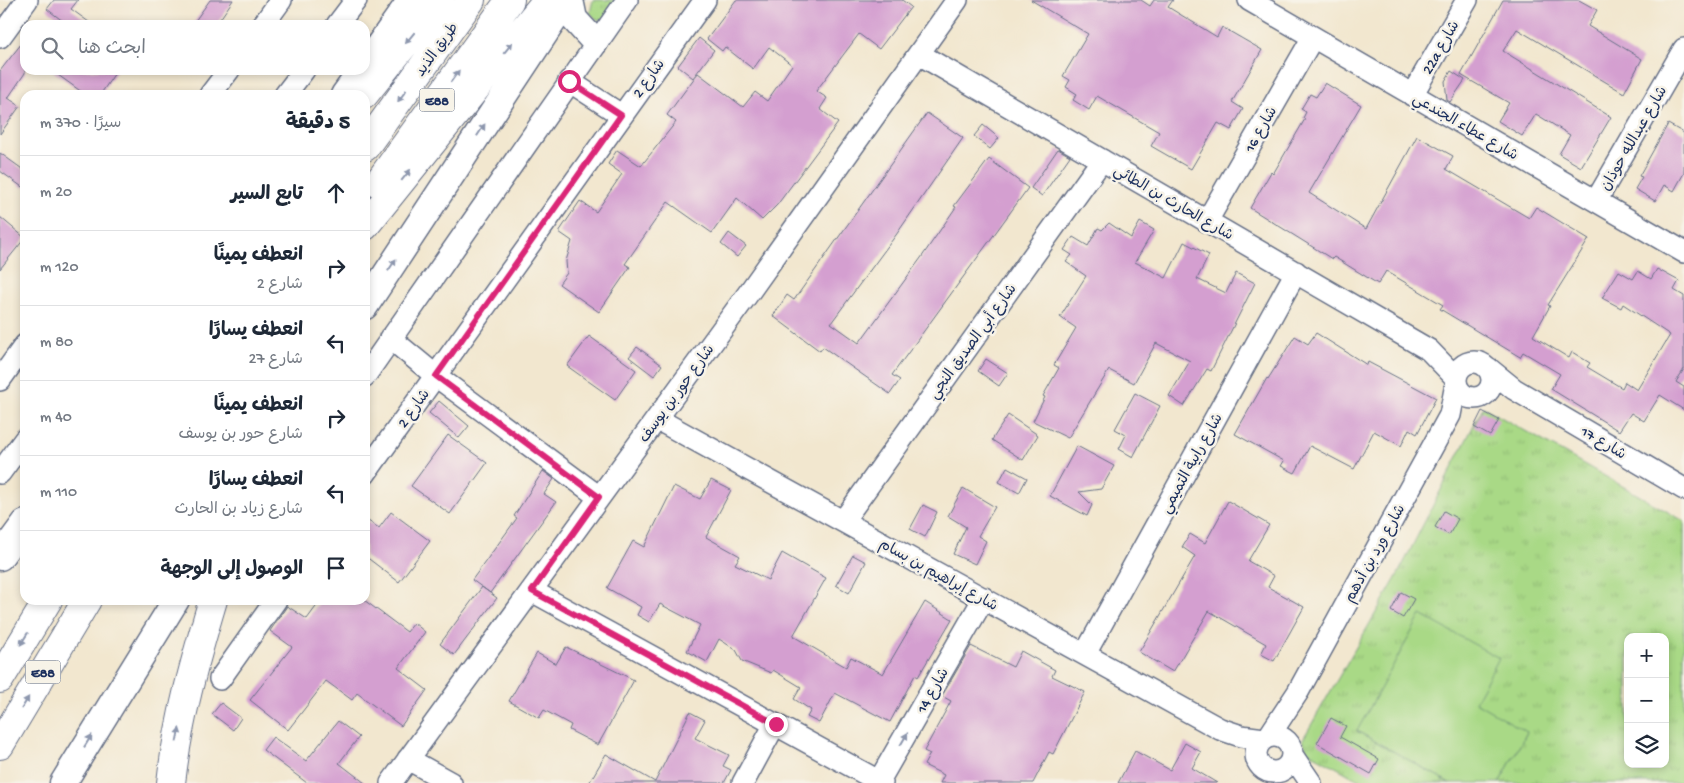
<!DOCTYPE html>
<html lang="ar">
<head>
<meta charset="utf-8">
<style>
  :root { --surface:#fff; --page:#f6f6f7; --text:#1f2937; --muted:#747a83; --line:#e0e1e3 }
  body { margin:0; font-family:"Gochi Hand","Playpen Sans Arabic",sans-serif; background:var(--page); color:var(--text); direction:rtl }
  .controls { position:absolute; right:15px; bottom:15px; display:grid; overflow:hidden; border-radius:10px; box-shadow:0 2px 8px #0003 }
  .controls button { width:45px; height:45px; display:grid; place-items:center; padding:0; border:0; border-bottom:1px solid var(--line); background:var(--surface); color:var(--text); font:25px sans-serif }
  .stop { position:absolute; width:15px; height:15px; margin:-11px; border:4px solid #db2777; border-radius:50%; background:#fff }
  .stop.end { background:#db2777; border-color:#fff; box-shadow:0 1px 5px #0008 }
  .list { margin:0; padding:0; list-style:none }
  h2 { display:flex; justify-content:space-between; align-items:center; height:65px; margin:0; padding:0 20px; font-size:21px }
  h2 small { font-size:16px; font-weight:400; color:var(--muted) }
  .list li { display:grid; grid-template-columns:32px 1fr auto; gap:15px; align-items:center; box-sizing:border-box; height:75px; padding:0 20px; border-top:1px solid var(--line) }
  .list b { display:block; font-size:19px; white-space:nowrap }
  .list p { margin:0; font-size:16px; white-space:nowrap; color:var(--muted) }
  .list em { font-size:16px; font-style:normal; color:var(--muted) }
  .icon { flex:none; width:28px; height:28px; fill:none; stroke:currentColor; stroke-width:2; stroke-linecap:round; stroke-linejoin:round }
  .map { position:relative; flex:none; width:1684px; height:783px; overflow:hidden; direction:ltr }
  .search { position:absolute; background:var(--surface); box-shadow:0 2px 8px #0003; left:20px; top:20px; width:350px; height:55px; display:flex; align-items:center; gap:12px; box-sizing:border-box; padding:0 18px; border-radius:15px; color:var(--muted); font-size:19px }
  .panel { position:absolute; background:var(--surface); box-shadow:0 2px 8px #0003; left:20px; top:90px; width:350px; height:515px; border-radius:15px; direction:rtl }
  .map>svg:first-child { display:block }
  .grass { fill:url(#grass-tufts); stroke:#628472; fill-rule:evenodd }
  .garden { fill:#a9d986; stroke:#628472 }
  .building { fill:#d49fd0 }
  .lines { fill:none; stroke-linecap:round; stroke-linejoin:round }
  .minor-casing { stroke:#666f86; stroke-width:24 }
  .major-casing { stroke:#666f86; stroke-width:29 }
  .highway-casing { stroke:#666f86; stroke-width:30 }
  .minor { stroke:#fff; stroke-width:21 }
  .major { stroke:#fff; stroke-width:26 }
  .highway { stroke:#fff; stroke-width:28 }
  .oneway { fill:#8d97ae }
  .route { stroke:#db2777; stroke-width:6 }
  .labels { text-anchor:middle; stroke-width:5; stroke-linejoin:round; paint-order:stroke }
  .shield { fill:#f7f3e8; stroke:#5d6a87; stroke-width:1 }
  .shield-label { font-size:14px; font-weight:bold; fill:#1b2f5e }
  .street-label { font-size:15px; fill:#1b2f5e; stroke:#f7f3e8 }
</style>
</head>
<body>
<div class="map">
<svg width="1684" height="783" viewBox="0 0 1684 783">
  <defs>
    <pattern id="grass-tufts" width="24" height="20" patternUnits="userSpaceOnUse" patternTransform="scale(1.25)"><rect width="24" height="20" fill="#a9d986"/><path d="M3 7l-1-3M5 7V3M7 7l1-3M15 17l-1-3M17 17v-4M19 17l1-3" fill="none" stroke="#91bb76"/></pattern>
  </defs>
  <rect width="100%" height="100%" fill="#f7f3e8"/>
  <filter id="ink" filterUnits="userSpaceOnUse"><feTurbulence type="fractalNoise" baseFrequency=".02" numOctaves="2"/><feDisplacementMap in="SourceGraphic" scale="10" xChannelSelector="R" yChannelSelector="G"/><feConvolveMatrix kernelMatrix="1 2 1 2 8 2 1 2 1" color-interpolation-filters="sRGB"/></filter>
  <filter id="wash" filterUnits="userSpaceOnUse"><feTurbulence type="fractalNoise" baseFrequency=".0096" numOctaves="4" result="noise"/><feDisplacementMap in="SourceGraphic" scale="20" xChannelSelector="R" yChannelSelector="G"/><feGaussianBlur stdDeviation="1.12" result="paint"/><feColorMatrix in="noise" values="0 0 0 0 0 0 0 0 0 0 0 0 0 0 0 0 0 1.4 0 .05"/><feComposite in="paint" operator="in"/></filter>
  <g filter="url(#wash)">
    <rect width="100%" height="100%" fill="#f2e7cf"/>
    <path class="grass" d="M593 0H622L604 20 596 19 590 13Z
      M1483 407 1684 521V783H1499L1527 732 1357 731 1450 783H1364L1307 751 1303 739 1396 578ZM1628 637H1665V764H1628Z"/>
    <path class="garden" d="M1421 615 1499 658 1475 702 1527 732 1499 783H1450L1357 731Z"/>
    <g id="blocks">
      <path class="building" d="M54 0H78L71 9 93 25H68L47 9Z
        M210 0H233L216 25H192Z
        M736 0H902L911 7 879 49 859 34 816 91 827 98 820 109 838 123 777 205 762 220 737 198 712 233 668 202 625 264 630 267 599 312 559 284 567 273 566 261 572 241 559 232 580 201 596 212 622 174 608 164 617 150 641 166 676 122 667 115 698 73 743 107 755 92 767 101 792 65 769 47 753 69 725 47 722 51 707 39Z
        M1031 0H1141L1150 6 1154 0H1173L1168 7 1217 37 1222 27 1262 50 1232 102 1243 109 1231 130 1218 123 1191 169 1151 146 1159 132 1097 96 1089 110 1073 100 1077 94 1066 87 1070 80 1063 76 1088 34Z
        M1503 0H1579L1597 10 1588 26 1642 59 1624 93 1517 29 1503 51 1611 117 1581 167 1559 154 1570 135 1536 114 1522 136 1498 121 1509 103 1461 75Z
        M699 38 714 50 693 78 678 66Z
        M25 39V73L8 98 20 106 0 134V71Z
        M51 70H117L100 95H86Z
        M1451 71 1465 80 1450 102 1447 100 1445 81Z
        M1325 83 1361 105 1309 193 1366 229 1417 136 1453 156 1446 169 1529 218 1536 207 1589 239 1548 305 1550 306 1533 336 1569 358 1572 352 1590 363 1587 367 1622 388 1625 382 1637 390 1670 335 1623 304 1621 308 1602 298 1619 271 1633 279 1638 271 1651 279 1657 269 1679 281 1674 290 1684 296V369L1676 382 1684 387V410L1660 395 1644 421 1631 413 1619 431 1551 389 1560 374 1523 352 1520 357 1440 309 1443 305 1386 271 1378 284 1334 257 1332 259 1250 208 1271 172 1273 174 1305 119 1303 118 1306 112 1301 109 1310 94 1316 97Z
        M927 113 963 138 896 235 831 323 859 343 921 258 956 207 954 206 989 159 1028 188 892 375 900 380 890 394 823 347 820 351 773 316 787 295 794 300Z
        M1668 124 1684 133V173L1674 191 1664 185 1655 201 1635 189 1642 177 1639 176Z
        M983 125 999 138 990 149 974 136Z
        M1058 149 1070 156 1042 196 1031 188Z
        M0 153 25 171V189L0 171Z
        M0 217 25 238 0 269Z
        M1140 222 1154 230 1135 262 1166 278 1184 242 1209 255 1197 279 1226 293 1236 273 1255 283 1211 371 1207 369 1184 406 1169 396 1190 361 1156 343 1134 383 1109 370 1068 438 1033 421 1045 397 1043 396 1059 368 1054 365 1076 328 1060 317 1086 276 1066 262 1072 255 1064 250 1073 237 1088 246 1098 228 1102 230 1109 223 1131 238Z
        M729 233 746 246 737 257 721 244Z
        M1316 333 1367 365 1368 362 1436 398 1417 434 1409 429 1401 446 1374 431 1354 469 1310 446 1295 473 1281 466 1284 461 1235 434 1267 378 1268 379 1295 336 1308 344Z
        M589 336 636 370 615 400 567 366Z
        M637 347 662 365 654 376 629 357Z
        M986 359 1008 373 999 386 978 371Z
        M1135 393 1160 406 1133 457 1119 449 1126 435 1115 429Z
        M439 401 469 426 459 438 429 413Z
        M1482 411 1499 420 1490 436 1474 427Z
        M1008 415 1038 435 1023 460 992 440Z
        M448 435 487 463 450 514 411 486Z
        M1077 446 1114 466 1101 489 1079 492 1092 505 1087 516 1050 496Z
        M1007 467 1027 478 1019 493 999 482Z
        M543 471 554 479 544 494 556 502 490 593 472 580 517 518 514 516Z
        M711 480 731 490 706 537 740 556 735 564 768 580 782 553 826 578 793 636 846 667 851 657 883 674 925 602 952 619 918 677 915 675 890 722 835 693 819 723 807 717 811 710 794 699 801 687 773 670 771 673 742 661 736 650 719 639 707 662 687 651 700 625 660 604 649 622 637 615 641 607 607 588 633 541 644 547 674 486 700 499Z
        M963 488 995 507 978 536 986 541 975 564 953 554 966 527 948 516Z
        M1228 501 1269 525 1248 561 1274 576 1268 587 1304 607 1274 661 1261 654 1266 644 1209 611 1173 672 1139 652 1195 556 1182 547 1190 534 1205 543Z
        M923 505 937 512 925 537 910 529Z
        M1444 511 1458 519 1449 535 1435 527Z
        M391 512 430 541 399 582 365 556V519L379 528Z
        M853 555 866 562 849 593 836 585Z
        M482 587 497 598 454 655 440 644Z
        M1401 592 1414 599 1403 618 1391 611Z
        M321 600H364L407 632 414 623 425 632 398 668 427 690 401 726 357 693 352 700 326 681 288 730 250 700 292 647 270 631 287 606 307 619Z
        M971 646 1013 667 1021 651 1055 670 1052 676 1085 692 1053 754 1049 752 1033 783H940L944 775 924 765 930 754 924 751 951 701 942 696Z
        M566 647 634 680 598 745 569 730 571 725 544 710 539 718 509 701 537 653 556 664Z
        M221 703 241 718 233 730 212 714Z
        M690 712 705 720 695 738 729 755 723 766 731 770 724 783H589L606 754 655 782Z
        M1331 718 1346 726 1340 737 1379 759 1371 774 1317 743Z
        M338 721 359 737 339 763 365 783H307L263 750 273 737 306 761Z
        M1185 743 1201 752 1192 768 1217 783H1118L1135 751 1170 770Z"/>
    </g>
  </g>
  <g filter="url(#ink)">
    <use href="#blocks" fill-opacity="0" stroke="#666f86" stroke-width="1"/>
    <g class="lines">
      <g class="minor-casing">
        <path id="minor" d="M1249 0 1684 252
          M263 25 281 0
          M337 25 356 0
          M0 37 27 0
          M919 54 1429 350 1456 378
          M569 81 621 115
          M210 95 229 70
          M285 95 304 70
          M1412 95 1467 0
          M1596 201 1684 49
          M1207 221 1313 37
          M390 338 436 376 599 497
          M1456 380a18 18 0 1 1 36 0a18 18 0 1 1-36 0Z
          M1488 368 1514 389 1684 489
          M365 376 627 0
          M0 380 25 345
          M657 419 1220 729 1241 736 1264 739
          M0 473 25 439
          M365 474 705 0
          M843 521 1102 160
          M532 591 882 783
          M1085 654 1296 272
          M220 679 276 600
          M1256 754a18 18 0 1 1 36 0a18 18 0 1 1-36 0Z
          M1269 736 1298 692 1450 415 1456 384
          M1292 755 1311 783
          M408 759 451 783
          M879 781 984 598
          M391 783 750 291 957 0
          M743 783 775 724"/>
      </g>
      <g class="major-casing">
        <path id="major" d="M570 0 574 19 595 42
          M365 65 411 0
          M344 95 362 70
          M365 306 567 0
          M0 557 25 523
          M63 783 176 600"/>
      </g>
      <g class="highway-casing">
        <path id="highway" d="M364 95 440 0
          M365 147 471 0
          M378 183 510 0
          M365 226 547 0
          M0 679 48 600
          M0 745 87 600
          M171 783C178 720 195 660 213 600"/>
      </g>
      <use href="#minor" class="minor"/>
      <use href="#major" class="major"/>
      <use href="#highway" class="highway"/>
    </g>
    <defs><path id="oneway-solid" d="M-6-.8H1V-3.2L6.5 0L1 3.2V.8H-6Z" transform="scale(1.25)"/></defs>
    <g class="oneway">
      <use href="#oneway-solid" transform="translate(410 38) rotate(129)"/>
      <use href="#oneway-solid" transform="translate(508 48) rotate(-51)"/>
      <use href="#oneway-solid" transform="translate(455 76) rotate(-54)"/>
      <use href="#oneway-solid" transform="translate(402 96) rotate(126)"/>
      <use href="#oneway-solid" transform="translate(481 130) rotate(-57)"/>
      <use href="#oneway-solid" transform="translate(406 175) rotate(-51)"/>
      <use href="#oneway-solid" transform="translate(392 265) rotate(-57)"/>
      <use href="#oneway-solid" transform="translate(24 639) rotate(122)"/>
      <use href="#oneway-solid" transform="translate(25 703) rotate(-59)"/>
      <use href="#oneway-solid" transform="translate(178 735) rotate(-78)"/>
      <use href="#oneway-solid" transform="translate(904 739) rotate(-60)"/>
      <use href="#oneway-solid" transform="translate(88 741) rotate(-58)"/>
    </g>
  </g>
  <g class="lines" filter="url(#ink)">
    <path class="route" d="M569 81 621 115 436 376 599 497 532 591 776 724"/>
  </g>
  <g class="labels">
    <g class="shield">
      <rect x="419.5" y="88.5" width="35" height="23" rx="4"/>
      <rect x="25.5" y="660.5" width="35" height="23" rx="4"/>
    </g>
    <g class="shield-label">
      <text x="437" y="105">E88</text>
      <text x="43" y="677">E88</text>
    </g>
    <g class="street-label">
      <text transform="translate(1440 47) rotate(-60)" y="5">22a شارع</text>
      <text transform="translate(436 49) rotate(-54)" y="5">طريق الذيد</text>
      <text transform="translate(648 78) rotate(-54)" y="5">شارع 2</text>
      <text transform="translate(1466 126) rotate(30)" y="5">شارع عطاء الجندعي</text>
      <text transform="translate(1260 129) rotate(-60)" y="5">شارع 16</text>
      <text transform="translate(1633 138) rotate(-60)" y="5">شارع عبدالله حوذان</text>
      <text transform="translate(1174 202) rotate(30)" y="5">شارع الحارث بن الطائي</text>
      <text transform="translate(972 341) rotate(-54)" y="5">شارع أبي الصديق النجي</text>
      <text transform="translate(676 393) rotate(-54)" y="5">شارع حور بن يوسف</text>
      <text transform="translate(413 408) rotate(-54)" y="5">شارع 2</text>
      <text transform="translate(1604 442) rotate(31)" y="5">شارع 17</text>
      <text transform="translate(1191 463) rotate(-61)" y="5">شارع رابية التميمي</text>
      <text transform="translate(1374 553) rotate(-61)" y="5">شارع ورد بن أدهم</text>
      <text transform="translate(939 574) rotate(29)" y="5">شارع إبراهيم بن بسام</text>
      <text transform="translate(932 690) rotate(-60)" y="5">شارع 14</text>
    </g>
  </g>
</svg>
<div class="controls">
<button>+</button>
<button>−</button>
<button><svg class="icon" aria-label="layers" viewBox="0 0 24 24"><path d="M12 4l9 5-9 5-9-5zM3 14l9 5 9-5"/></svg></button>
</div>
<div class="stop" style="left:569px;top:81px"></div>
<div class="stop end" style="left:776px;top:724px"></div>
<div class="search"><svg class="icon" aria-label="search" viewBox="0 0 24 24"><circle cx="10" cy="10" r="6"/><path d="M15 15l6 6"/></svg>ابحث هنا</div>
<section class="panel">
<h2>5 دقيقة<small>سيرًا · 370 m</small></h2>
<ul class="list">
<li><svg class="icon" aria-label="ahead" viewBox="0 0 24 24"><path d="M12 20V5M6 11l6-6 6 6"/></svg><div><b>تابع السير</b></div><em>20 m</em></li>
<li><svg class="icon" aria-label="right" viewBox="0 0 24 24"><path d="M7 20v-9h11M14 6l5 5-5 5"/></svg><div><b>انعطف يمينًا</b><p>شارع 2</p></div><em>120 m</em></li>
<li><svg class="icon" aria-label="left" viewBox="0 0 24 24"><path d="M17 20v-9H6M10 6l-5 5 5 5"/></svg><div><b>انعطف يسارًا</b><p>شارع 27</p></div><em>80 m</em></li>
<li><svg class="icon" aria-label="right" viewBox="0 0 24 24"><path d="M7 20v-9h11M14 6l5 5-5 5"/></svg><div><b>انعطف يمينًا</b><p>شارع حور بن يوسف</p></div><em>40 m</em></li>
<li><svg class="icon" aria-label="left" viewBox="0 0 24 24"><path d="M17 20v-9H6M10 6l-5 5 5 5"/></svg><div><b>انعطف يسارًا</b><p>شارع زياد بن الحارث</p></div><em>110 m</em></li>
<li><svg class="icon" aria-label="arrive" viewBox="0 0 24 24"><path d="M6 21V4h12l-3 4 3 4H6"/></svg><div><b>الوصول إلى الوجهة</b></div></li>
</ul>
</section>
</div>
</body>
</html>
